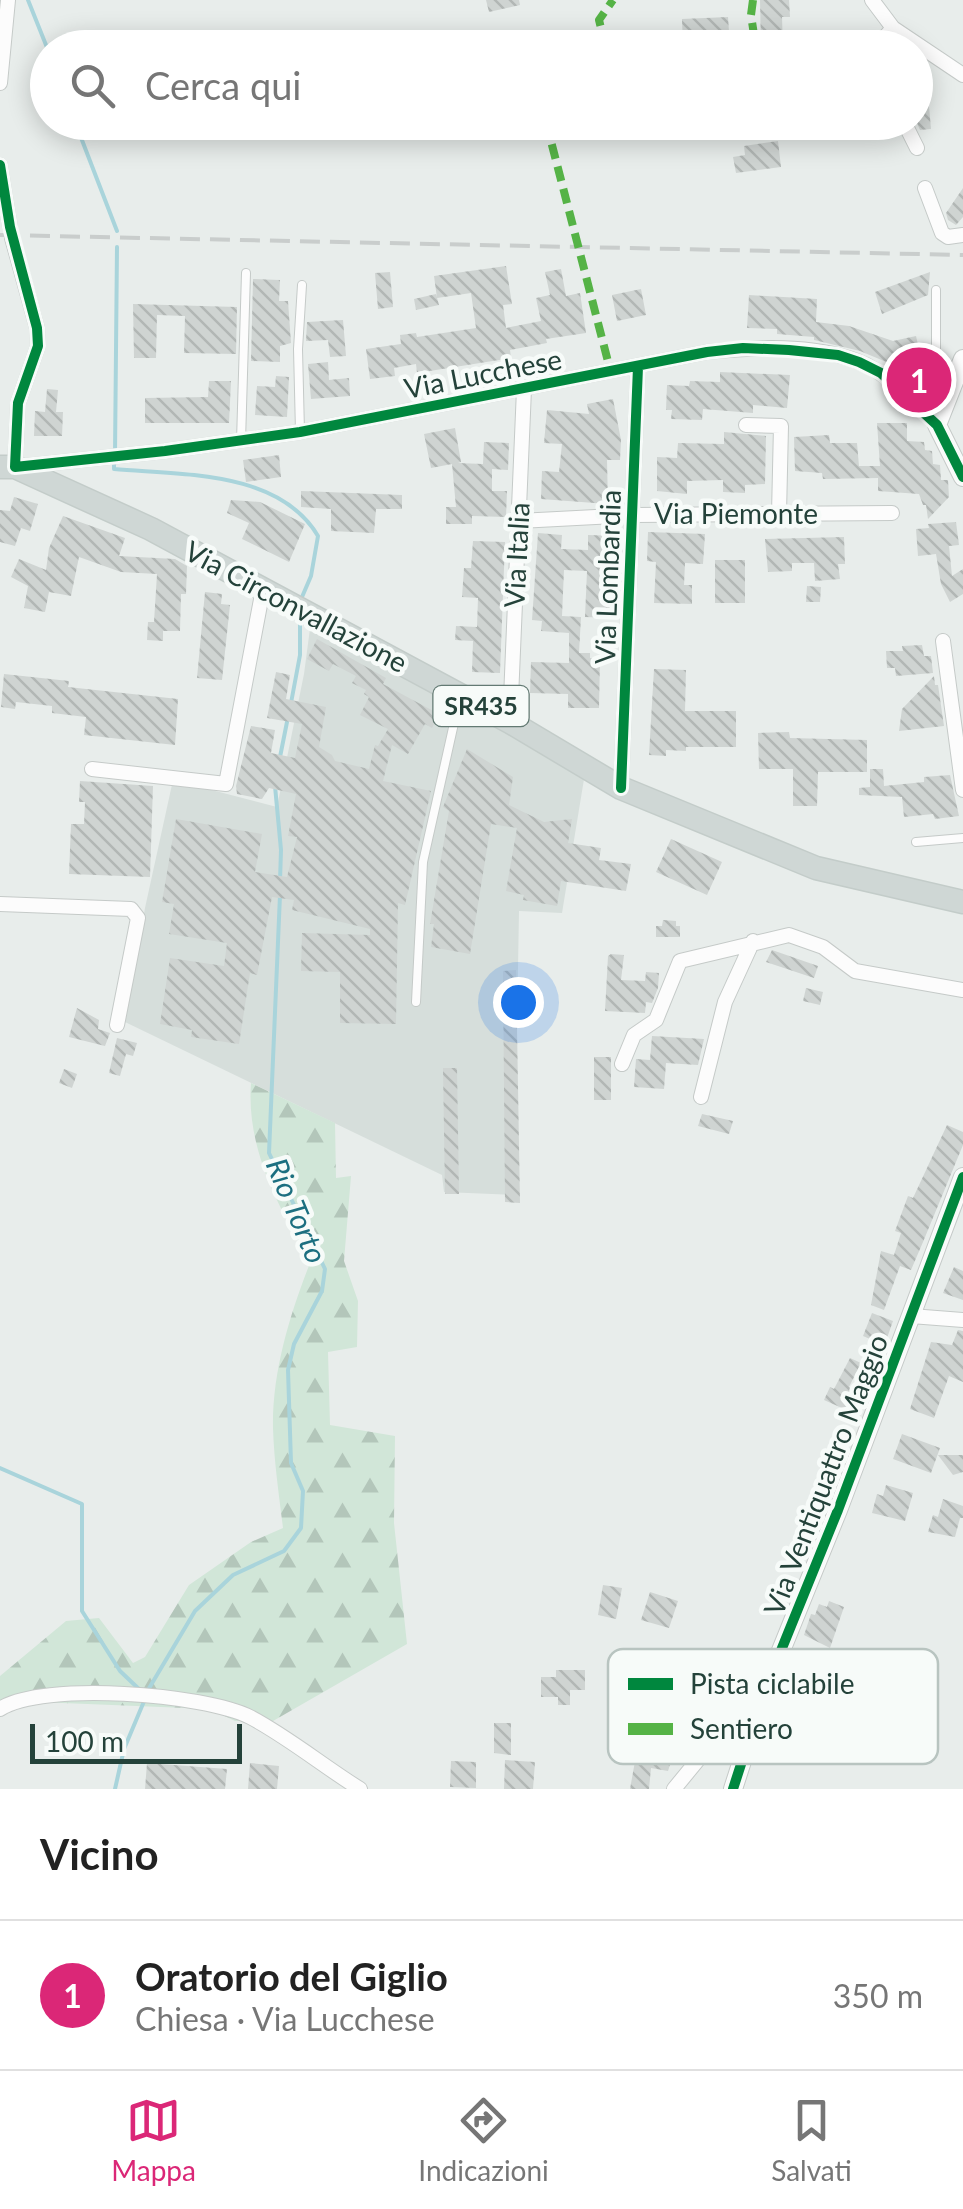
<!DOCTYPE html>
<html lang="it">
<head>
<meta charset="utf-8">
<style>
  :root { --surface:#fff; --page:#f6f6f6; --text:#222; --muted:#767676; --line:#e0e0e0; --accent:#db2777 }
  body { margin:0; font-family:Lato,sans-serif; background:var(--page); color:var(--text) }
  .scale { position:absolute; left:30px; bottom:25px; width:212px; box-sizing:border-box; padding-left:10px; border:5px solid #24423a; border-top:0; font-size:28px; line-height:35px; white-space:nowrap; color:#24423a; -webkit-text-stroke:8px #f7fbf9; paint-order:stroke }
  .you { position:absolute; left:518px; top:1002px; width:35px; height:35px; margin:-25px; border:8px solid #fff; border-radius:50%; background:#1a73e8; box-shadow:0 0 0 15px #1a73e833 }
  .badge { display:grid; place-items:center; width:65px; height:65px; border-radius:50%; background:var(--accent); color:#fff; font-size:32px; font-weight:700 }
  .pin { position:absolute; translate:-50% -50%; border:5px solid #fff; box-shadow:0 2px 10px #0006 }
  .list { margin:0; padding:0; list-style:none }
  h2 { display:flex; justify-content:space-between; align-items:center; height:130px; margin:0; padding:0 40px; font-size:42px }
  h2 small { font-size:32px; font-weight:400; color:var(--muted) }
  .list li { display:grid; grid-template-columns:65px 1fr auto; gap:30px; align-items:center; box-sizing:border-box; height:150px; padding:0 40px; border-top:2px solid var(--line) }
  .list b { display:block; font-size:38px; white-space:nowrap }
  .list p { margin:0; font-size:32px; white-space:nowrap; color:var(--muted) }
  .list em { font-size:32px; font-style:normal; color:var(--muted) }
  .icon { flex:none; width:55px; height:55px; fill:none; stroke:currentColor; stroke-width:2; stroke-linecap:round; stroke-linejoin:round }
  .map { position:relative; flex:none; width:963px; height:1789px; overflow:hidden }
  .search { position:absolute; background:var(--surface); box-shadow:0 5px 25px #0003; left:30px; right:30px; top:30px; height:110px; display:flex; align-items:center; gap:25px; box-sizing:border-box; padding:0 35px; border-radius:55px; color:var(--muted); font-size:38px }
  .sheet { height:280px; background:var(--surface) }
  nav { display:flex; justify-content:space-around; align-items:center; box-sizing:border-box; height:140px; border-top:2px solid var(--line); background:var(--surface); font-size:28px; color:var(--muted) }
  nav a { display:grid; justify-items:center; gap:5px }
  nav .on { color:var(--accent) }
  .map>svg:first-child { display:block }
  .built { fill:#d6dedb }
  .forest { fill:url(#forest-firs) }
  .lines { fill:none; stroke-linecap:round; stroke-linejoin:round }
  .stream { stroke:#a9d4db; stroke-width:4 }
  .building { fill:url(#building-back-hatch) }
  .service-casing { stroke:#c5cac8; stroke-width:10 }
  .minor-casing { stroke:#c5cac8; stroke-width:16 }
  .tertiary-casing { stroke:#c5cac8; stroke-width:20 }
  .primary-casing { stroke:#c3ccc9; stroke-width:25 }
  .service { stroke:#fcfcfc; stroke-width:8 }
  .minor { stroke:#fcfcfc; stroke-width:14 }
  .tertiary { stroke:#fcfcfc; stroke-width:18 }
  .primary { stroke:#cfd7d5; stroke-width:22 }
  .rail { stroke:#c9cdcc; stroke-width:4; stroke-dasharray:20 10; stroke-linecap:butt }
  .quiet { stroke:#55b346; stroke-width:8; stroke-dasharray:15 8; stroke-linecap:butt }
  .cycleway-casing { stroke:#f7fbf9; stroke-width:16 }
  .cycleway { stroke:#00873e; stroke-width:10 }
  .labels { text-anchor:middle; stroke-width:9; stroke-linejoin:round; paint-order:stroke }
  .shield { fill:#f7fbf9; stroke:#637a73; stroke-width:2.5 }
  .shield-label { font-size:25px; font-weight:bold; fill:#24423a }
  .street-label { font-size:28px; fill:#24423a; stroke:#f7fbf9 }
  .water-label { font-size:30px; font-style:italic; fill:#1c6f80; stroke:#f7fbf9 }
  .key { fill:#f7fbf9; stroke:#b8c4c0; stroke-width:2.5 }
  .key-label { font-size:28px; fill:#24423a }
</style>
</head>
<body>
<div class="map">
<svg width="963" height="1789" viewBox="0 0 963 1789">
  <defs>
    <pattern id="forest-firs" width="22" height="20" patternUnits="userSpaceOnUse" patternTransform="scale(2.5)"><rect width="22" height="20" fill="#d1e6d8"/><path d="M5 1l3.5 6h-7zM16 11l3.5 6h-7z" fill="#b3c6ba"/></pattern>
    <pattern id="building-back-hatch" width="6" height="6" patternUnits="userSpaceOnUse" patternTransform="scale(2.5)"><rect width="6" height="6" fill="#cfd4d2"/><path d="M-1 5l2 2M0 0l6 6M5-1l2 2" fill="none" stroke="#b2b7b5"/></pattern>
  </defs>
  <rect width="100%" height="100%" fill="#e8edeb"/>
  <path class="built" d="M311 621 586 767 562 913 519 911 514 1195 444 1192 442 1175 125 1022 145 908 173 780 277 807 304 674Z"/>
  <path class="forest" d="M251 1083 335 1123 336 1178 351 1176 344 1261 358 1301 357 1347 328 1352 330 1425 395 1436 394 1523 407 1644 273 1721H235L210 1709 38 1702 0 1715V1676L66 1621 99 1618 133 1663 145 1657 189 1585 251 1542 283 1528C279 1495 274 1461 273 1428 272 1372 290 1314 310 1263 279 1206 246 1150 251 1083Z"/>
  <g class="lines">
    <path class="stream" d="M28 0 48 50
      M75 122 117 231
      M115 454 117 247
      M114 460V469C181 475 279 470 318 536L311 576 302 597
      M291 703 300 655V618
      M280 757 288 717
      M275 786 281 850 280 881
      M0 1468 82 1504V1611L120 1671 140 1690
      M148 1690 195 1611 233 1575 284 1551 301 1528 303 1491 291 1463 288 1370 294 1344 322 1291 325 1269 269 1153 280 895
      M115 1789 124 1749 145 1699"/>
  </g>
  <path class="building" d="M486 0H519L520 5 489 12Z
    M760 0H789L790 17H782L783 48H761Z
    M728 17 730 46 683 48 682 19Z
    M927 83 931 129 920 130 916 121V84Z
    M778 141 781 167 736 173 733 157 745 155 744 146Z
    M963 188V217L956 225 948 220 946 213Z
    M506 266 512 304 503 305 506 328 541 321 536 298 550 295 545 272 561 269 566 296 580 293 586 333 546 339 547 343 510 350 511 358 417 373 416 364 394 368 395 376 370 379 366 349 401 344 400 335 416 333 417 337 476 328 471 293 437 298 434 276Z
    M390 272 393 307 378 309 375 273Z
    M930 272 928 295 882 314 875 292Z
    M253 279 280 280 279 301H288L291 343 280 346V362L251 361Z
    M641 289 646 315 617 321 612 295Z
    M436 294 439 305 416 310 414 299Z
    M749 295 817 299 816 322 849 326 893 341 916 336 930 397 926 398 912 385 907 363 896 366 860 351 814 340V337L777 334V329L747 328Z
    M133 304 237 307 236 354 184 353 185 316 157 315 156 358H134Z
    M343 320 346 356 330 357 328 340 306 341 307 322Z
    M328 362 329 380 349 378 350 396 311 399 308 364Z
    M720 372 790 375 787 408 753 405V413L703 409 702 420 671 419 672 410H666L667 385 689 386 690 381 720 382Z
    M276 376 289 377 287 417 255 415 257 386 275 387Z
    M209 381H231L229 423H145V398L208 397Z
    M47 389 58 390 56 412H63L62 436H34L35 411 45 412Z
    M613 399 621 440 620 460H607L608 504 541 499 542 471 559 472 562 444 544 443 547 410 589 414 587 404Z
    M877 423H907V441L924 442 925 450 932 451 933 464 940 465 941 480H948L949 497 928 519 926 505H923L919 494 878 491V478L823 479 822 473 795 471 794 437 829 435 830 443H857L859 466H880Z
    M455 428 461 462 458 463 483 464 484 442 509 443 508 470 492 469V491H507L506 517 472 516V524H446V507H456L452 464 431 468 424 434Z
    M724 432 766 436 765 484 745 485V493L723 492V480L687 481V494L657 491V457L677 458 678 443 724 444Z
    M279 455 281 477 246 482 243 460Z
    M301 491 402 495V509H376L374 533 331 531V509L301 507Z
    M14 497 38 504 30 531 21 528 15 546 0 542V510L10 511Z
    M231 500 260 502 305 524 289 562 242 539 249 523 227 513Z
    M63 516 125 538 119 556 175 559 187 566 186 594H181L180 631H163V641L147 640 148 622H154L157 574 121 572 79 557 71 596 49 592 45 612 24 608 28 586 11 577 19 559 46 570 49 548Z
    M956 522 959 545 949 546 952 576 963 569V594L950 602 941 584 936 554 918 556 916 529 929 528 928 524Z
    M648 532 705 534 703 564 685 563 684 585H692V604L654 603 656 562 647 561Z
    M538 533 562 535 561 549 588 550V535L619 536 614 618 585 617 587 571 564 570 562 616 581 617 579 653H590V658H600L599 708H568V694L530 693 531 662 569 663V633L541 631 542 621 532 620Z
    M844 537 845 564H838L840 579 815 581 814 563H792V571L768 572 765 539Z
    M473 541 505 542 500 673 472 672 473 641 455 640 456 626 477 627 478 598 462 597 464 568H471Z
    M715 560H745V603H715Z
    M807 586 821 587 820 602H806Z
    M205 592 222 594 221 604 230 605 222 680 197 678Z
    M317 639 386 678 383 684 439 714 432 728 425 724 408 754 392 745 383 781 431 791 405 905 398 903 396 1024 340 1023V972L301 971 302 933 370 935V929L292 910 294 900 272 897 257 975 250 973 239 1044 191 1037 192 1030 160 1024 170 958 224 966 227 943 169 934 174 904 162 902 176 819 262 834 255 872 287 877 297 837 288 836 296 794 269 788 262 799 237 794 236 786 251 726 275 730 271 753 295 758 302 724 267 718 276 672 290 675 286 699 326 707 319 747 332 755 335 761 369 769 375 745 378 746 388 729 360 715 369 697 364 694 366 690 352 683 356 676 333 664 329 671 307 659Z
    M922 645 924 656H931L933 673 896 676 895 668H887L886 651H903L902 646Z
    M654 669 686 670 685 711H736V747H686V751L666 750V756L649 755Z
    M4 674 69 681 68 687 178 699 175 745 84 735 86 717 52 713V706L16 702 15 709 1 707Z
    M934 676 935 685H938L944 726 899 731 902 709Z
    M789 732 790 738 867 740V772H818L817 806H793V769H759L758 733Z
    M467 749 513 777 509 805 544 822 572 819 568 843 601 848 599 860 631 864 626 891 561 881 557 906 523 900 524 895 506 891 517 828 491 824 470 954 431 947 434 924H430L449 811 443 807Z
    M870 769H883L884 786 924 782V777L950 775 959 816 935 819 933 814 904 817 902 797 859 795V788L870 787Z
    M80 781 153 786 150 877 69 874 71 824H84L85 802H79Z
    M671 839 722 862 707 895 656 872Z
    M663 920 676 921V926H680V937H656V926H662Z
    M772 950 818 966 814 978 766 962Z
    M611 954 624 955 621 980 645 981 646 972 659 973 658 988 652 1003 646 1002 645 1013 605 1011 608 956Z
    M516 970 520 1203 505 1202 503 971Z
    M806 988 823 992 820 1005 803 1001Z
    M77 1008 99 1020 98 1029 110 1033 105 1046 69 1037Z
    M652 1036 704 1039 698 1065 666 1063 664 1089 634 1087 636 1059 650 1060Z
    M117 1038 137 1043 133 1056 126 1054 120 1076 109 1073Z
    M594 1057H611V1100H594Z
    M443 1068H457L459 1194H445Z
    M64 1069 77 1074 72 1088 59 1083Z
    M702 1114 733 1121 729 1134 698 1126Z
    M947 1125 963 1132V1145L923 1242 911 1270 900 1266 884 1310 871 1305 881 1251 894 1255 901 1233 895 1231 908 1196 913 1198Z
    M954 1267 963 1271V1300L943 1293Z
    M872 1313 893 1321 881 1355 866 1350 870 1339 863 1336Z
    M958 1330 963 1331V1382L949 1376 934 1418 910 1409 931 1342 952 1345Z
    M850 1358 861 1363 849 1387 868 1395 860 1416 824 1400 830 1387 834 1389Z
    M902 1434 940 1448 931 1473 893 1459Z
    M938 1455H963V1472L953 1475Z
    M886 1485 913 1493 905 1521 872 1513 877 1494 883 1496Z
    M943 1499 963 1506V1518H960L955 1537 928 1532 933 1515 938 1517Z
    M603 1585 622 1588 616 1619 598 1615Z
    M650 1592 678 1601 669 1628 641 1620Z
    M829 1601 844 1607 830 1648 804 1635 811 1614 815 1615 819 1604 827 1607Z
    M556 1670H585V1690H570V1705H558V1697H541V1677H556Z
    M494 1723H511V1755L494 1753Z
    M639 1739 676 1746 668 1771 651 1768 649 1789H630Z
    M505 1760 535 1762 533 1789H504Z
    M451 1761 476 1762V1788L450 1787Z
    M147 1763 227 1769 225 1789H145Z
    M250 1763 279 1766 277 1789H248Z"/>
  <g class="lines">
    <g class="service-casing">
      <path id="service" d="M936 290V384L944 401
        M300 432 298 349 302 285
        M241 441 246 273
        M916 842 963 838
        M416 1002 423 862 459 701"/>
    </g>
    <g class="minor-casing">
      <path id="minor" d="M872 0 893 28 963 75
        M875 48 893 28
        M0 83 8 0
        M904 122 917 148
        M0 165 10 227
        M925 188 942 233 948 237 963 235
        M12 238 37 328 38 346 18 403 15 467 165 451 300 432 707 352C754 347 812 344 857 361 887 372 916 402 937 425
        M746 425 781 426 779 514
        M519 521 634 515 892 513
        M943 641 963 790
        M510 722 524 389
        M92 769 226 784 263 589
        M621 788 638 367
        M0 904 131 909 138 918 117 1025
        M622 1064 634 1035 656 1020 680 961 789 935 823 947 855 971 963 990
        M701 1097 725 1002 753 941
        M911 1316 963 1320
        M0 1709C42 1681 205 1694 250 1717 288 1737 323 1766 360 1789
        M674 1789 715 1739 765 1691"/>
    </g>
    <g class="tertiary-casing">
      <path id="tertiary" d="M963 359 937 425 963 477
        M733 1789 765 1690 838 1510 963 1177"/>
    </g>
    <g class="primary-casing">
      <path id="primary" d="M0 467H15L151 529 510 722 621 788 816 868 963 902"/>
    </g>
    <use href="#service" class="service"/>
    <use href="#minor" class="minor"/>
    <use href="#tertiary" class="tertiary"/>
    <use href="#primary" class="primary"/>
    <path class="rail" d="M0 235 963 255"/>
    <path class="quiet" d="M753 0 751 15 756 48
      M606 48 599 20 613 0
      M546 122 611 373"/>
    <g class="cycleway-casing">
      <path id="cycleway" d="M0 165 10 227 37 328 38 346 18 403 15 467 165 451 300 432 707 352 743 348 789 350 838 355 859 362 881 373 937 425 963 477
        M621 788 638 367
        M733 1789 765 1690 838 1510 963 1177"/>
    </g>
    <use href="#cycleway" class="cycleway"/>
  </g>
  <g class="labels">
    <rect class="shield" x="433.5" y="686" width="95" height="40" rx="8"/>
    <g class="shield-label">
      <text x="481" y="715">SR435</text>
    </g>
    <g class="street-label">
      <text transform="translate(483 374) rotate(-11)" y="10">Via Lucchese</text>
      <text x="736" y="524">Via Piemonte</text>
      <text transform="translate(517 555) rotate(-87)" y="10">Via Italia</text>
      <text transform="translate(608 577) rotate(-88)" y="10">Via Lombardia</text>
      <text transform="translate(296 607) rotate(28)" y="10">Via Circonvallazione</text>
      <text transform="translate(826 1475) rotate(-69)" y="10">Via Ventiquattro Maggio</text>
    </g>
    <g class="water-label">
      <text transform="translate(296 1211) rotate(67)" y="10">Rio Torto</text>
    </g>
  </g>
  <rect x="608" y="1649" width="330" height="115" rx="15" class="key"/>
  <rect x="628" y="1678" width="45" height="12" fill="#00873e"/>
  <rect x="628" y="1723" width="45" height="12" fill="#55b346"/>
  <g class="key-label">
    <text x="690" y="1694">Pista ciclabile</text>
    <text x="690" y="1739">Sentiero</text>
  </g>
</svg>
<div class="scale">100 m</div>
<div class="you"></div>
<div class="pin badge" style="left:919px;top:380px">1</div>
<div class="search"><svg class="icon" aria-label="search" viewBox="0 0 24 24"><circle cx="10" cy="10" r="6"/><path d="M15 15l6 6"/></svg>Cerca qui</div>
</div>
<section class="sheet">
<h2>Vicino<small></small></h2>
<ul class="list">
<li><span class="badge">1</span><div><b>Oratorio del Giglio</b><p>Chiesa · Via Lucchese</p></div><em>350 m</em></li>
</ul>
</section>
<nav>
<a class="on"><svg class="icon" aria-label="map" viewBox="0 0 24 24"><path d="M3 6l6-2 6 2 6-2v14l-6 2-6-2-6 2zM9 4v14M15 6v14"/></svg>Mappa</a>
<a><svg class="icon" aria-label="directions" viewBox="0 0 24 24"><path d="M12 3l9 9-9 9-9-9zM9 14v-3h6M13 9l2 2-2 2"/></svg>Indicazioni</a>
<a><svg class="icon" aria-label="saved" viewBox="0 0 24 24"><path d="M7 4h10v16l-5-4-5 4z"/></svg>Salvati</a>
</nav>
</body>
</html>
